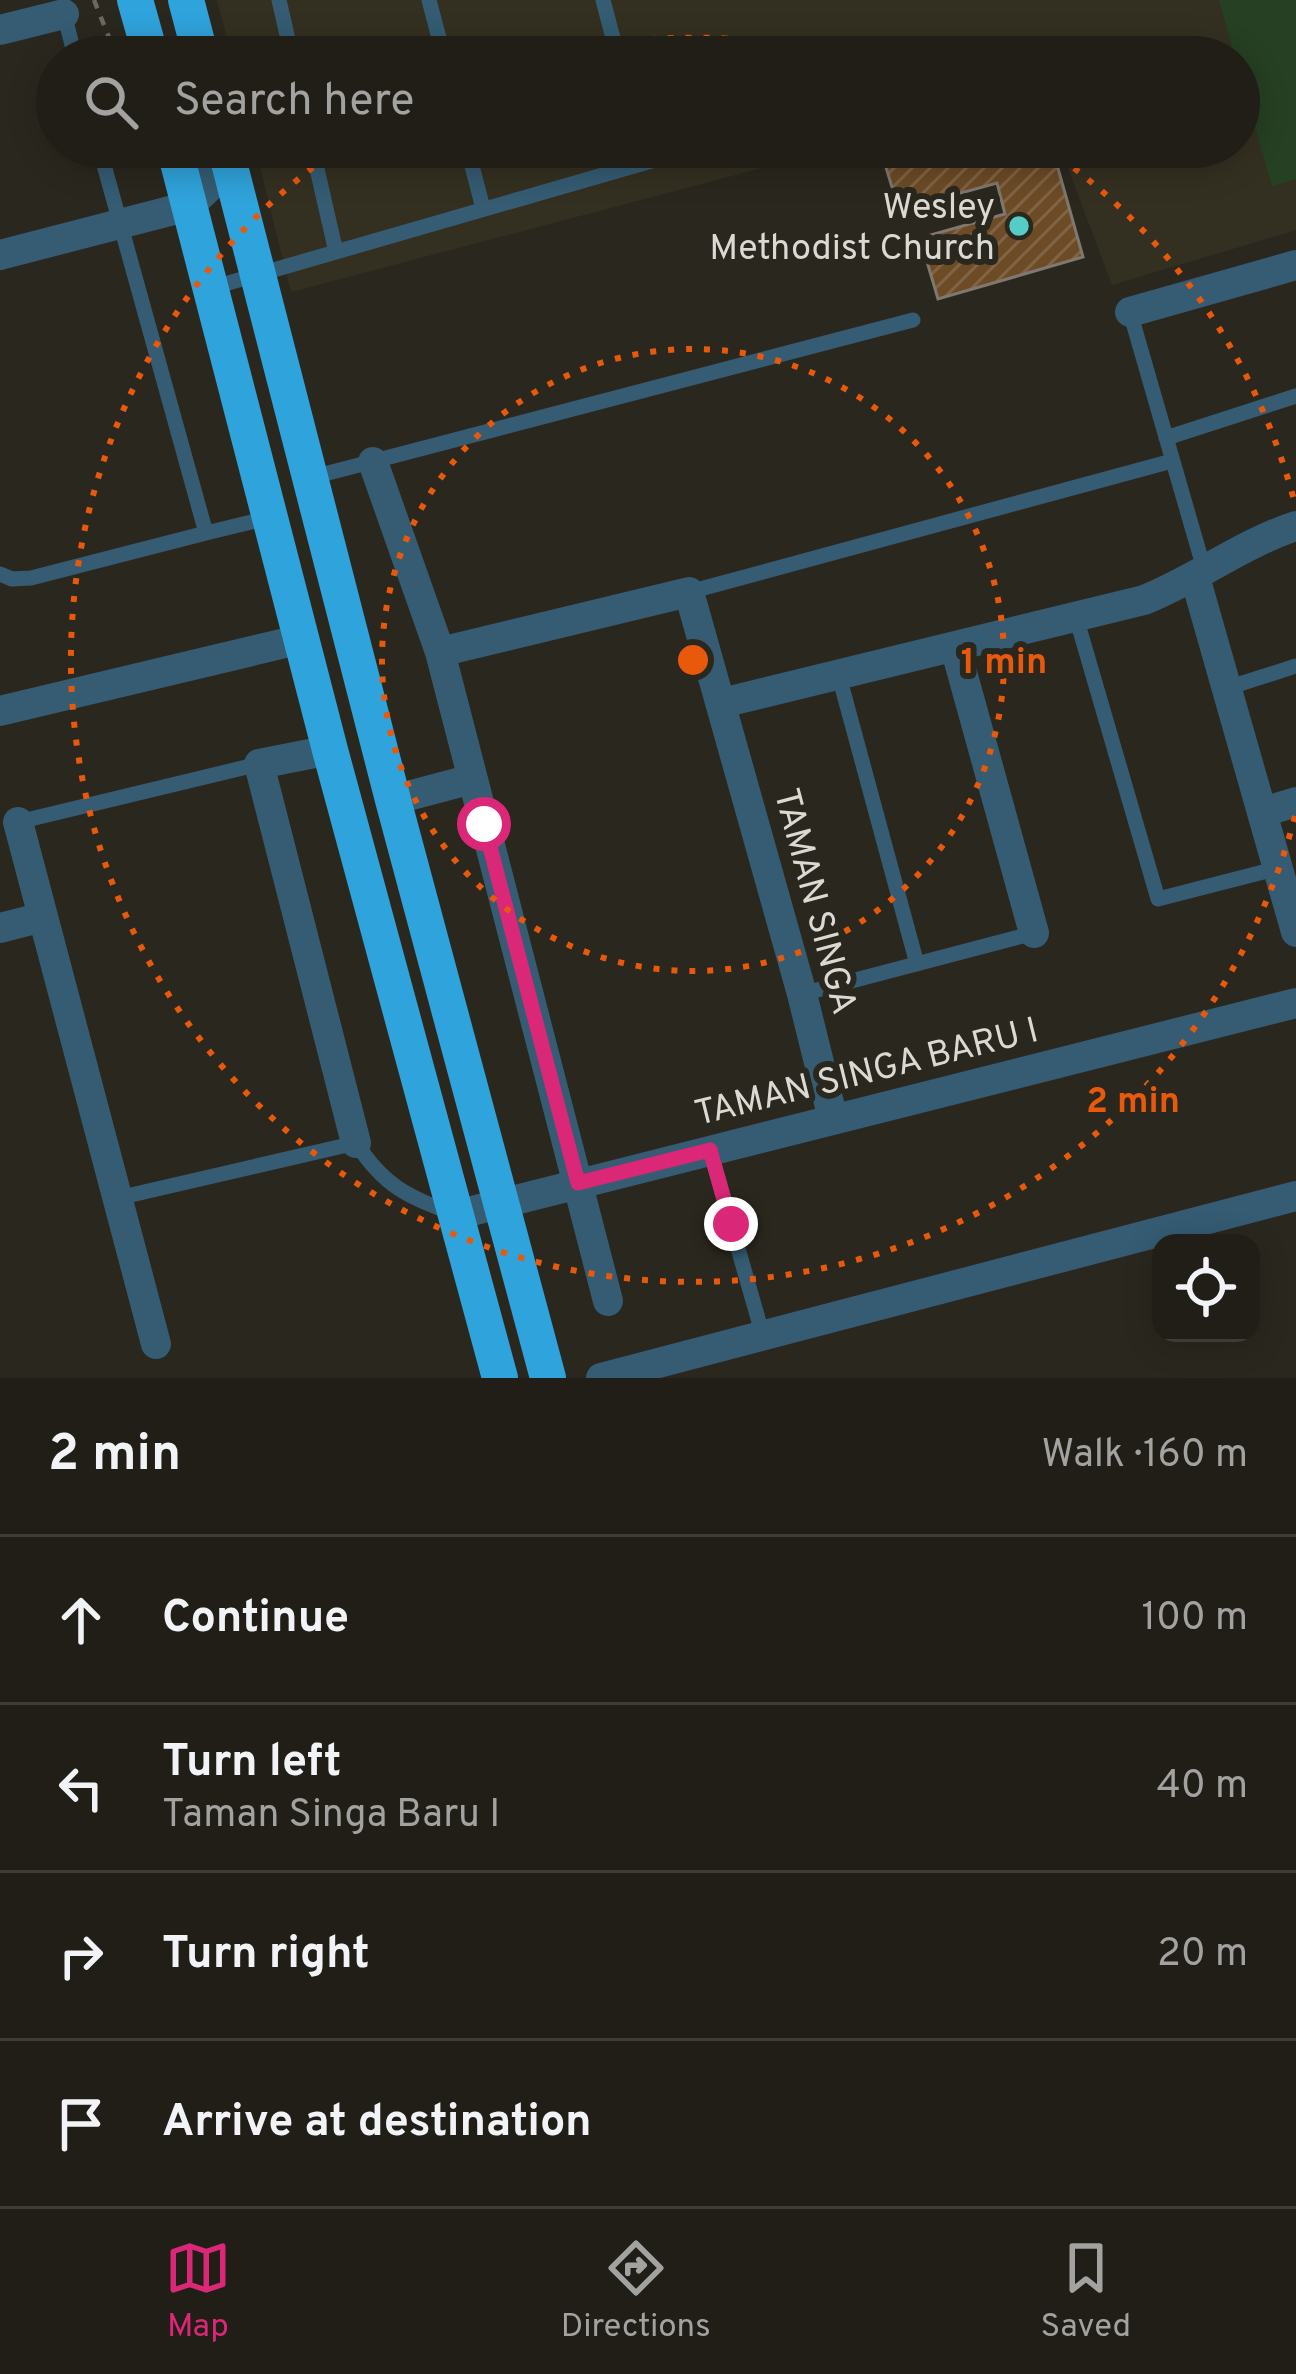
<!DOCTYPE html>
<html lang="en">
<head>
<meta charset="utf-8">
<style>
  :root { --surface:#201e16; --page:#28271f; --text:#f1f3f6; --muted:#a2a2a1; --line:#3d3c35; --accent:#db2777 }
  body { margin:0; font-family:Overpass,sans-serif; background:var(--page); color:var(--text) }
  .controls { position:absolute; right:36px; bottom:36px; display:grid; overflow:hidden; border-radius:24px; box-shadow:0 6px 30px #0003 }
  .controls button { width:108px; height:108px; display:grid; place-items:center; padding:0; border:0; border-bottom:3px solid var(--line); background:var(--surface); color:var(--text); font:60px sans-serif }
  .stop { position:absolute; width:36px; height:36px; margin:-27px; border:9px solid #db2777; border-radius:50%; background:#fff }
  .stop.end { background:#db2777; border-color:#fff; box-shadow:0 3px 12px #0008 }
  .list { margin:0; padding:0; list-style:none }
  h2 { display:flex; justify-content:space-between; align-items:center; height:156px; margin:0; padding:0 48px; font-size:51px }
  h2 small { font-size:39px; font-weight:400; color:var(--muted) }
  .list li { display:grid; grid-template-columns:78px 1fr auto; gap:36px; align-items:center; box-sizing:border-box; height:168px; padding:0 48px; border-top:3px solid var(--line) }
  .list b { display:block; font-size:45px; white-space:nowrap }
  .list p { margin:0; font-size:39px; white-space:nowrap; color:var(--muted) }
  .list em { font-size:39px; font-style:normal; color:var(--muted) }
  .icon { flex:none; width:66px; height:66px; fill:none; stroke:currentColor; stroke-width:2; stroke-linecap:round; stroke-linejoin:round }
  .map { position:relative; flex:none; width:1296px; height:1378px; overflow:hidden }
  .search { position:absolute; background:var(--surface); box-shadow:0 6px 30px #0003; left:36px; right:36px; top:36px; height:132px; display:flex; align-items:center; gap:30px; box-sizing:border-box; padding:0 42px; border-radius:66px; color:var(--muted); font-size:45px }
  .sheet { height:828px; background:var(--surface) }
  nav { display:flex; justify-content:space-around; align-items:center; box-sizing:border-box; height:168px; border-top:3px solid var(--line); background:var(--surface); font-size:33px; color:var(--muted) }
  nav a { display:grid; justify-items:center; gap:6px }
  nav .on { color:var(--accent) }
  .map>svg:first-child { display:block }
  .built { fill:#343021 }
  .green { fill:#264023 }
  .building { fill:url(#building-hatch); stroke:#80776f; stroke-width:3 }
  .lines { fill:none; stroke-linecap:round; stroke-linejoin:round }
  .path { stroke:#6b6960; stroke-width:4.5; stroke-dasharray:9 9; stroke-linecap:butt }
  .lane { stroke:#355c73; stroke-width:15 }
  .street { stroke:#355c73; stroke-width:30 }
  .highway { stroke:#2fa3db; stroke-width:36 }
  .route { stroke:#db2777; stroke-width:15 }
  .ring { fill:none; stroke:#e8590c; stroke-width:6; stroke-dasharray:6 12 }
  .poi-dot { fill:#54cdc7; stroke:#2a281e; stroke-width:4.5 }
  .labels { text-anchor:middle; stroke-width:12; stroke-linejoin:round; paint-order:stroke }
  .poi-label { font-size:36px; fill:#dbd9d3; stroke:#2a281e; text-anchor:end }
  .street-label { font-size:36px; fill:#dbd9d3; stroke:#2a281e }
  .centre { fill:#e8590c; stroke:#2a281e; stroke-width:6 }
  .ring-label { font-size:36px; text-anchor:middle; font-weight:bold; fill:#e8590c; stroke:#2a281e; stroke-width:12; stroke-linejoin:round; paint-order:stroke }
</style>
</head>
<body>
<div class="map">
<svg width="1296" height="1378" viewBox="0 0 1296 1378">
  <defs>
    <pattern id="building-hatch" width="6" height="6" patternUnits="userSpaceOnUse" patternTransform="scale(3)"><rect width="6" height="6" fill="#6d4b27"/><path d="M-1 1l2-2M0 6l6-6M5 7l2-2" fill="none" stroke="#816445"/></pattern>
  </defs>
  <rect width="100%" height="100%" fill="#2a281e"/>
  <path class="built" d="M217 0H1296V230L1112 285 1060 147H1239V57H232Z
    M255 147H842L291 292Z"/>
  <path class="green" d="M1219 0H1296V179L1272 186 1239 71V57H1235Z"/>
  <path class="building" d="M933 147H1052L1083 257 938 299 920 238 1005 214 997 183 899 210 884 161Z"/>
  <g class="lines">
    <path class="path" d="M94 0 114 50"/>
    <path class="lane" d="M279 0 292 57
      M429 0 444 57
      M603 0 618 57
      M64 13 75 57
      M99 147 206 533 268 518
      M312 147 336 252
      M467 147 483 208
      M211 288 700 147
      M1130 312 1204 569
      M1166 438 1296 396
      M313 477 913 320
      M0 574 12 579 31 578 206 533
      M689 592 1172 461
      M1076 617 1158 899 1279 868
      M839 676 917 964
      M1227 688 1296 666
      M18 822 259 764
      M802 994 1034 933
      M710 1150 763 1336
      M118 1198 356 1143C385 1187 407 1196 454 1214"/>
    <path class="street" d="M0 30 64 14
      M0 255 189 206 208 188 214 147
      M1130 312 1296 265
      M373 462 440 652 608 1301
      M1195 577 1296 932
      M955 647 1034 933
      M440 652 689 592 802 994 833 1119
      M722 703 1144 600C1197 579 1241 544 1296 526
      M0 711 302 639
      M330 750 259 764 356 1143
      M393 800 472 779
      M1263 812 1296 802
      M18 822 156 1344
      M0 928 43 917
      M456 1215 1296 1003
      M601 1378 1296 1196"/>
    <path class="highway" d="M135 0 151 57
      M186 0 201 57
      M174 147 330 750 500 1378
      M225 147 393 800 548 1378"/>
  </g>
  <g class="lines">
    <path class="route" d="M484 824 578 1183 710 1150 731 1224"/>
  </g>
  <g class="ring">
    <circle cx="693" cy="660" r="311"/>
    <path d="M1295 816A622 622 0 1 1 341 147M543 56A622 622 0 0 1 843 56M1045 147A622 622 0 0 1 1295 504"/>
  </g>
  <circle class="poi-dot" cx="1019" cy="226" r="12"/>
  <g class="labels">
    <g class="poi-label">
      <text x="995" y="218">Wesley<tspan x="995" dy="41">Methodist Church</tspan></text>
    </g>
    <g class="street-label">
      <text transform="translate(817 901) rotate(75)" y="13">TAMAN SINGA</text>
      <text transform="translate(866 1070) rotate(-14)" y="13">TAMAN SINGA BARU I</text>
    </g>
  </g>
  <circle cx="693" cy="660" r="18" class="centre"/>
  <g class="ring-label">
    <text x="1004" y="673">1 min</text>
    <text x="1133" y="1112">2 min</text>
  </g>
</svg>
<div class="controls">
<button><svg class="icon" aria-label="locate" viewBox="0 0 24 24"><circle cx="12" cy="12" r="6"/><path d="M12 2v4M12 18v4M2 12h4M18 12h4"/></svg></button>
</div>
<div class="stop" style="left:484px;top:824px"></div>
<div class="stop end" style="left:731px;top:1224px"></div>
<div class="search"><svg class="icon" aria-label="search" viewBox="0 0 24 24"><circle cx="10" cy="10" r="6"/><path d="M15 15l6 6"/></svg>Search here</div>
</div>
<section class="sheet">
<h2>2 min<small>Walk · 160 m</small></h2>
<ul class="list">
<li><svg class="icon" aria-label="ahead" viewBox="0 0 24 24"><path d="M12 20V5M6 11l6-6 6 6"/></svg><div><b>Continue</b></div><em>100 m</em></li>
<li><svg class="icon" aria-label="left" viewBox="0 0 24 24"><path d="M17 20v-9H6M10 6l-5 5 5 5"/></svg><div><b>Turn left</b><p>Taman Singa Baru I</p></div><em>40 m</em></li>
<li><svg class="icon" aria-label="right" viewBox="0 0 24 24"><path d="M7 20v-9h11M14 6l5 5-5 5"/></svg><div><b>Turn right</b></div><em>20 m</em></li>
<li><svg class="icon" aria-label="arrive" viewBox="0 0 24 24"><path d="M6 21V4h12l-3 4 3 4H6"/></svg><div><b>Arrive at destination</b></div></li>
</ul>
</section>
<nav>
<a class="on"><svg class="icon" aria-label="map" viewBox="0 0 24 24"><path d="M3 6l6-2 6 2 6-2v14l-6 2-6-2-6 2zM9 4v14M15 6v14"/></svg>Map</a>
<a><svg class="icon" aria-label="directions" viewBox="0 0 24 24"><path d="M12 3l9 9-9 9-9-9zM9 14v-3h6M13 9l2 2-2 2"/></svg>Directions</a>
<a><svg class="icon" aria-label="saved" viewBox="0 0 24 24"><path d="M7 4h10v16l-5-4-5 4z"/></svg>Saved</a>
</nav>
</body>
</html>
